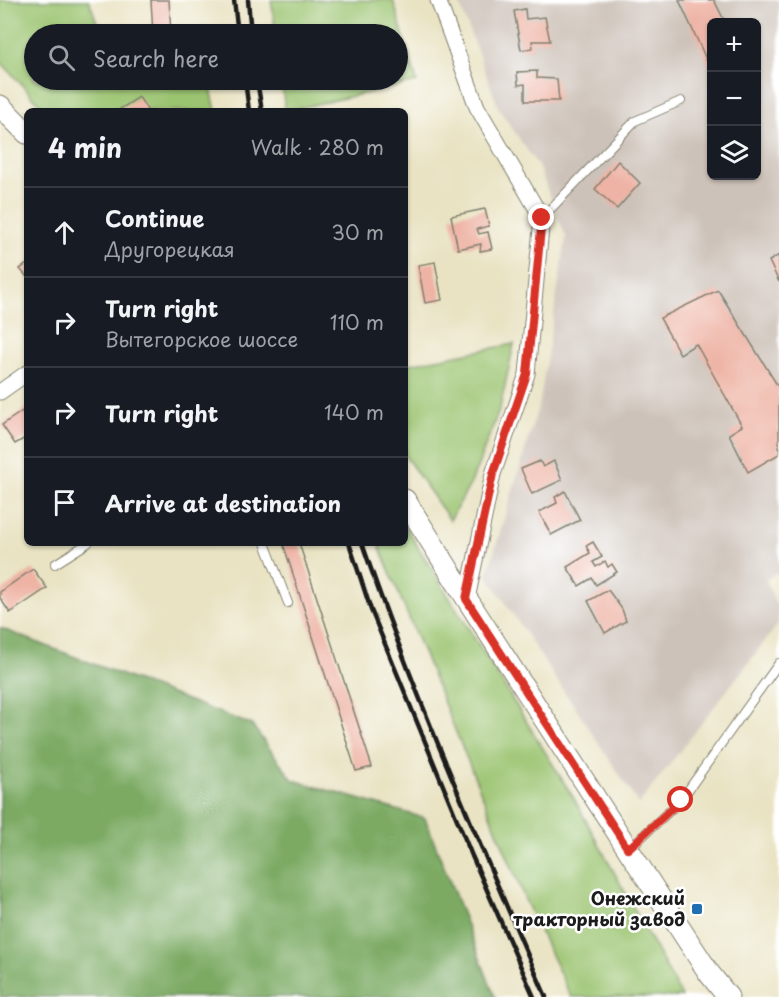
<!DOCTYPE html>
<html lang="en">
<head>
<meta charset="utf-8">
<style>
  :root { --surface:#171b24; --page:#20242c; --text:#f1f3f6; --muted:#9ea1a6; --line:#363941 }
  body { margin:0; font-family:"Playpen Sans",sans-serif; background:var(--page); color:var(--text) }
  .controls { position:absolute; right:18px; top:18px; display:grid; overflow:hidden; border-radius:9px; box-shadow:0 2px 4px #0004 }
  .controls button { width:54px; height:54px; display:grid; place-items:center; padding:0; border:0; border-bottom:2px solid var(--line); background:var(--surface); color:var(--text); font:30px sans-serif }
  .stop { position:absolute; width:18px; height:18px; margin:-14px; border:4px solid #d93025; border-radius:50%; background:#fff }
  .stop.end { background:#d93025; border-color:#fff; box-shadow:0 2px 6px #0008 }
  .list { margin:0; padding:0; list-style:none }
  h2 { display:flex; justify-content:space-between; align-items:center; height:78px; margin:0; padding:0 24px; font-size:26px }
  h2 small { font-size:20px; font-weight:400; color:var(--muted) }
  .list li { display:grid; grid-template-columns:39px 1fr auto; gap:18px; align-items:center; box-sizing:border-box; height:90px; padding:0 24px; border-top:2px solid var(--line) }
  .list b { display:block; font-size:22px; white-space:nowrap }
  .list p { margin:0; font-size:20px; white-space:nowrap; color:var(--muted) }
  .list em { font-size:20px; font-style:normal; color:var(--muted) }
  .icon { flex:none; width:33px; height:33px; fill:none; stroke:currentColor; stroke-width:2; stroke-linecap:round; stroke-linejoin:round }
  .map { position:relative; flex:none; width:779px; height:997px; overflow:hidden }
  .search { position:absolute; background:var(--surface); box-shadow:0 2px 4px #0004; left:24px; top:24px; width:384px; height:66px; display:flex; align-items:center; gap:15px; box-sizing:border-box; padding:0 21px; border-radius:33px; color:var(--muted); font-size:22px }
  .panel { position:absolute; background:var(--surface); box-shadow:0 2px 4px #0004; left:24px; top:108px; width:384px; height:438px; border-radius:9px }
  .map>svg:first-child { display:block }
  .industrial { fill:#cdc2b9; fill-rule:evenodd }
  .green { fill:#9bc471; stroke:#5c7046; stroke-width:1.5 }
  .forest { fill:#7caa63; stroke:#4c6340; stroke-width:1.5 }
  .building { fill:#eeb3a4 }
  .lines { fill:none; stroke-linecap:round; stroke-linejoin:round }
  .lane-casing { stroke:#828070; stroke-width:10 }
  .street-casing { stroke:#828070; stroke-width:17 }
  .secondary-casing { stroke:#828070; stroke-width:23 }
  .lane { stroke:#fff; stroke-width:8 }
  .street { stroke:#fff; stroke-width:15 }
  .secondary { stroke:#fff; stroke-width:21 }
  .rail { stroke:#1c1c1c; stroke-width:4.5 }
  .route { stroke:#d93025; stroke-width:8 }
  .poi-dot { fill:#1f6fb2; stroke:#fff; stroke-width:2 }
  .labels { text-anchor:middle; stroke-width:5; stroke-linejoin:round; paint-order:stroke }
  .poi-label { font-size:18px; font-weight:bold; fill:#1c1c1c; stroke:#fff; text-anchor:end }
</style>
</head>
<body>
<div class="map">
<svg width="779" height="997" viewBox="0 0 779 997">
  <rect width="100%" height="100%" fill="#fff"/>
  <filter id="ink" filterUnits="userSpaceOnUse"><feTurbulence type="fractalNoise" baseFrequency=".0167" numOctaves="2"/><feDisplacementMap in="SourceGraphic" scale="12" xChannelSelector="R" yChannelSelector="G"/><feConvolveMatrix kernelMatrix="1 2 1 2 8 2 1 2 1" color-interpolation-filters="sRGB"/></filter>
  <filter id="wash" filterUnits="userSpaceOnUse"><feTurbulence type="fractalNoise" baseFrequency=".008" numOctaves="4" result="noise"/><feDisplacementMap in="SourceGraphic" scale="24" xChannelSelector="R" yChannelSelector="G"/><feGaussianBlur stdDeviation="1.35" result="paint"/><feColorMatrix in="noise" values="0 0 0 0 0 0 0 0 0 0 0 0 0 0 0 0 0 1.4 0 .05"/><feComposite in="paint" operator="in"/></filter>
  <g filter="url(#wash)">
    <rect width="100%" height="100%" fill="#e9e3c3"/>
    <path class="industrial" d="M458 0H779V571L766 580 779 611V623L639 804 487 575 540 401 566 237 538 166 499 109ZM712 22H756V176H712Z"/>
    <path class="green" d="M0 0H89L101 34H34V80H209L216 111H46L0 61Z
      M271 0H393L417 82 285 111 281 80H398V34H276Z
      M514 344 500 408 471 483 450 520 405 456V365Z
      M405 526 573 797 682 997H571L527 904 380 548V543H405Z"/>
    <path class="forest" d="M0 628 252 725 293 780 425 818 495 997H0Z"/>
    <g id="blocks">
      <path class="building" d="M151 0H169L171 34H153Z
        M679 0H714L725 22H712V72Z
        M525 9 526 19 545 17 550 41H532L533 48 521 50 514 11Z
        M537 71V78L557 79 559 101H525V84L518 85 517 72Z
        M139 97 148 111H117Z
        M618 161 640 183 617 209 595 189Z
        M485 209 489 226 477 229 479 234 488 232 492 249 480 251 481 244 458 249 451 216Z
        M779 255V282L769 261Z
        M435 262 442 300 425 303 418 265Z
        M27 264V277L20 269Z
        M718 290 779 388V454L748 472 729 434 742 426 696 344 680 354 660 318Z
        M27 408V437L15 444 2 425Z
        M540 461 543 467 554 461 562 480 532 494 521 469Z
        M565 491 580 520 551 535 539 512 557 503 555 497Z
        M593 542 602 557 593 562 596 567 605 561 608 567 612 564 617 572 596 585 592 578 579 586 567 567 590 553 586 546Z
        M283 543H299L372 767 356 771Z
        M33 569 47 588 10 613 0 598V592Z
        M608 590 622 609 626 621 605 633 588 601Z"/>
    </g>
  </g>
  <g filter="url(#ink)">
    <use href="#blocks" fill-opacity="0" stroke="#828070" stroke-width="1.5"/>
    <g class="lines">
      <g class="lane-casing">
        <path id="lane" d="M542 218 635 121 681 101
          M265 543 288 603
          M55 564 88 543
          M630 848 681 800 779 663"/>
      </g>
      <g class="street-casing">
        <path id="street" d="M438 0 477 107 542 218 527 374 493 474 467 599
          M0 392 27 373"/>
      </g>
      <g class="secondary-casing">
        <path id="secondary" d="M0 106 27 133
          M405 500 467 599 628 849 709 973 728 997"/>
      </g>
      <use href="#lane" class="lane"/>
      <use href="#street" class="street"/>
      <use href="#secondary" class="secondary"/>
      <path class="rail" d="M234 0 238 34
        M248 0 251 34
        M245 80 249 111
        M257 80 262 111
        M349 543 371 610 472 856 534 997
        M362 543C415 698 481 847 546 997"/>
    </g>
  </g>
  <g class="lines" filter="url(#ink)">
    <path class="route" d="M542 218 527 374 493 474 466 599 628 849 681 800"/>
  </g>
  <rect class="poi-dot" x="691" y="903" width="12" height="12" rx="3"/>
  <g class="labels">
    <g class="poi-label">
      <text x="685" y="905">Онежский<tspan x="685" dy="21">тракторный завод</tspan></text>
    </g>
  </g>
</svg>
<div class="controls">
<button>+</button>
<button>−</button>
<button><svg class="icon" aria-label="layers" viewBox="0 0 24 24"><path d="M12 4l9 5-9 5-9-5zM3 14l9 5 9-5"/></svg></button>
</div>
<div class="stop" style="left:681px;top:800px"></div>
<div class="stop end" style="left:542px;top:218px"></div>
<div class="search"><svg class="icon" aria-label="search" viewBox="0 0 24 24"><circle cx="10" cy="10" r="6"/><path d="M15 15l6 6"/></svg>Search here</div>
<section class="panel">
<h2>4 min<small>Walk · 280 m</small></h2>
<ul class="list">
<li><svg class="icon" aria-label="ahead" viewBox="0 0 24 24"><path d="M12 20V5M6 11l6-6 6 6"/></svg><div><b>Continue</b><p>Другорецкая</p></div><em>30 m</em></li>
<li><svg class="icon" aria-label="right" viewBox="0 0 24 24"><path d="M7 20v-9h11M14 6l5 5-5 5"/></svg><div><b>Turn right</b><p>Вытегорское шоссе</p></div><em>110 m</em></li>
<li><svg class="icon" aria-label="right" viewBox="0 0 24 24"><path d="M7 20v-9h11M14 6l5 5-5 5"/></svg><div><b>Turn right</b></div><em>140 m</em></li>
<li><svg class="icon" aria-label="arrive" viewBox="0 0 24 24"><path d="M6 21V4h12l-3 4 3 4H6"/></svg><div><b>Arrive at destination</b></div></li>
</ul>
</section>
</div>
</body>
</html>
